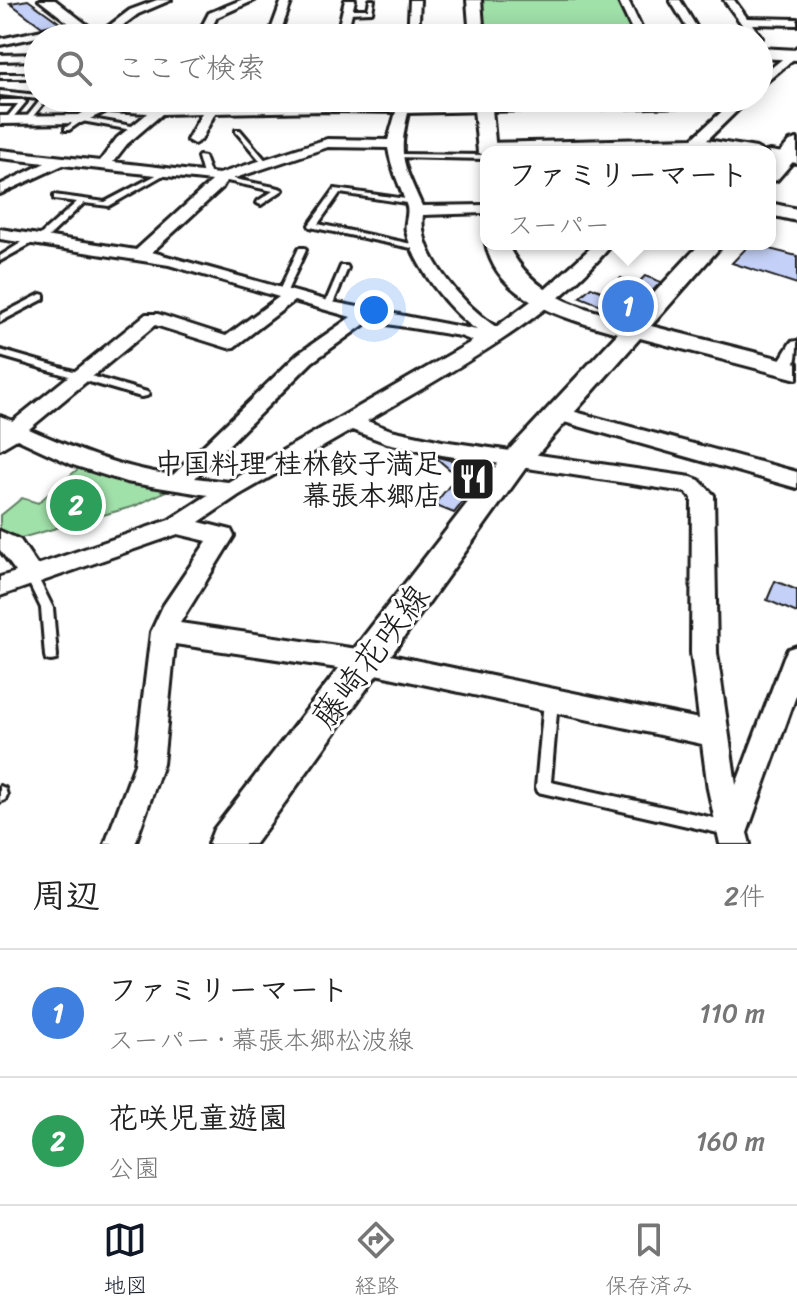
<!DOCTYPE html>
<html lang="ja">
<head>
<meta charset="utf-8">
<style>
  :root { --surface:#fff; --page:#f2f2f2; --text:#222; --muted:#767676; --line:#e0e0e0; --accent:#111827 }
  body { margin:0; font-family:Sriracha,"Klee One",sans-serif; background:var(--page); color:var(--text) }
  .you { position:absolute; left:374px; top:310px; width:28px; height:28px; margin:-20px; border:6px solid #fff; border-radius:50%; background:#1a73e8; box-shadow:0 0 0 12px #1a73e833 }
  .badge { display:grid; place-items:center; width:52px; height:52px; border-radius:50%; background:var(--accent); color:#fff; font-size:26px; font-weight:700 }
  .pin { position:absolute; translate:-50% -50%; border:4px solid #fff; box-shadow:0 2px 8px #0006 }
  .popup { position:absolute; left:480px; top:146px; width:296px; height:104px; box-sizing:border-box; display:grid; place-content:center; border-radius:16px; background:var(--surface); filter:drop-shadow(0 2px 6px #0005); font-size:26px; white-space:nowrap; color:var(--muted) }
  .popup b { font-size:30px; color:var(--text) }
  .popup::after { content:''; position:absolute; left:50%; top:100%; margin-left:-16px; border:16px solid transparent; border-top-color:var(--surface) }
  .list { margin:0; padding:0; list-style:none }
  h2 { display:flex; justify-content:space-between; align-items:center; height:104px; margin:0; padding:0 32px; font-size:34px }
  h2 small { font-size:26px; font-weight:400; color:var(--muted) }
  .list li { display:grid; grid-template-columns:52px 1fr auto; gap:24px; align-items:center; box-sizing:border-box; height:128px; padding:0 32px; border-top:2px solid var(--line) }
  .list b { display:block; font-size:30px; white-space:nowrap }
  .list p { margin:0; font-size:26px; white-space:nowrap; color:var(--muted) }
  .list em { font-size:26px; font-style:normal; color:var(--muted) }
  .icon { flex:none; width:44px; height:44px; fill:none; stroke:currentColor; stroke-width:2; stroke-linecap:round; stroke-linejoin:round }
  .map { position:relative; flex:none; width:797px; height:844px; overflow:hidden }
  .search { position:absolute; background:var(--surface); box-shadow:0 4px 20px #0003; left:24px; right:24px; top:24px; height:88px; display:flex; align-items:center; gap:20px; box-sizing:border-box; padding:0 28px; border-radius:44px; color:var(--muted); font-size:30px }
  .sheet { height:360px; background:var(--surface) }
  nav { display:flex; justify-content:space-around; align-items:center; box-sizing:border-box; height:112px; border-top:2px solid var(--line); background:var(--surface); font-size:22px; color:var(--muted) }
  nav a { display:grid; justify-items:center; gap:4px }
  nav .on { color:var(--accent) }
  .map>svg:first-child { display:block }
  .green { fill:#a0e0a9; stroke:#5e7e62; stroke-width:2 }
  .building { fill:#c4d0f7; stroke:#1c1c1c; stroke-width:2 }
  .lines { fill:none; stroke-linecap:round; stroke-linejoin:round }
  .lane-casing { stroke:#1c1c1c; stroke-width:6 }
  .street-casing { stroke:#1c1c1c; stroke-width:6 }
  .secondary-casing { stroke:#1c1c1c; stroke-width:6 }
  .lane { fill:#fff; fill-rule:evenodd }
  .street { fill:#fff; fill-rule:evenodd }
  .secondary { fill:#fff; fill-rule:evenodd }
  .labels { text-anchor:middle; stroke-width:6; stroke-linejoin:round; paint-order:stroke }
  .poi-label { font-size:28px; font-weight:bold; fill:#1c1c1c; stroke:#fff; text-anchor:end }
  .near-street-label { font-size:34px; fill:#1c1c1c; stroke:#fff }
</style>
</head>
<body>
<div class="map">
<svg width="797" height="844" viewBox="0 0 797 844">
  <rect width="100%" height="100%" fill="#fff"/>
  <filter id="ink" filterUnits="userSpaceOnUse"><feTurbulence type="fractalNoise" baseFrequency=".0125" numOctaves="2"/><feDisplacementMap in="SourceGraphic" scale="16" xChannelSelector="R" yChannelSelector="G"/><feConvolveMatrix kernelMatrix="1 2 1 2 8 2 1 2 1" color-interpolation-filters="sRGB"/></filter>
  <g filter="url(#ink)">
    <path class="green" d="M481 0H619L636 38H486Z
      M79 468 170 489 135 506 14 540 0 535V516L22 498 38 503Z"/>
    <path class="building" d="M28 0 60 23 42 27 10 3Z
      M750 244 797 256V284L732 263Z
      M645 276 661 282 629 316 580 297 591 287 606 293 621 278 637 284Z
      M434 456 488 470 454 513 434 505 457 476Z
      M775 581 797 590V613L767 600Z"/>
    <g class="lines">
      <g class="lane-casing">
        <path id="lane" d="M370 0H374L372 12 347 13 344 11 347 9H368Z
          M0 74H38V78H0Z
          M0 91 38 95V98H40L38 99 0 95Z
          M42 98H48L30 120H26V118Z
          M71 98H80L98 104 102 98H108L101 108 99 109Z
          M0 100H23L26 102 10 121 8 122 5 120 18 104H0Z
          M81 117 137 127 140 129 137 131 82 121 69 130H65V128Z
          M236 130H240L268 163V165H264L236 132Z
          M395 154 486 155V159L393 157 392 156Z
          M199 156 204 157 212 178 210 179 204 178 198 157Z
          M162 172 167 173 109 206 84 203 44 241 38 240 0 261V256L32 236 38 237 77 202 54 199V195L105 202Z
          M220 176 279 188 283 190 261 205 257 203 258 201 273 191 218 179 216 178Z
          M335 189 413 200 417 202 413 204 340 193 318 224 421 246 425 248 421 250 310 227 309 225Z
          M299 248H305L306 250 287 291 286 293H280L279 291Z
          M341 266H347L348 268 332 306 331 308H325L324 306Z
          M41 294 44 295V299L0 322V315Z
          M0 350 147 392 149 394 147 396 141 397 0 356Z
          M32 572 36 574 53 608 57 656 56 660 51 661 46 660 45 656 41 608 26 577 28 574Z
          M551 695 556 697 558 701 551 782 727 821 732 823 734 828 732 833 727 835 538 792 536 787 544 701 546 697Z
          M0 786 5 788 7 795 5 800 0 802Z"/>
      </g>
      <g class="street-casing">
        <path id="street" d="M157 0H171L138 14 109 36 86 38 101 32 130 10Z
          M241 0H255L217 17 206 38H196L209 13Z
          M282 0H292L278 38H268Z
          M345 0H355L346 38H336Z
          M410 0H420L418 38H408Z
          M618 0H628L646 38H636Z
          M670 0H680L703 38H693Z
          M724 0H734L747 18 797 19V25L752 24 762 38 759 41V38H752Z
          M80 22 84 23V27L0 45V39Z
          M797 47V56L759 88V78Z
          M38 54V60L0 61V55Z
          M750 98 707 140 756 148 763 152H732L697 146 486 151 479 147 486 143 693 138 729 105 408 113C397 158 404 165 422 206L486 205V213L423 215C417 255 465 306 496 327L538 296 595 244H612C550 321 450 371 367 421L391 430 442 441 691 477 699 480 714 495 717 653 736 785 784 657 788 649 797 646V693L747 833 750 844H720L708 789 702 744 371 673 175 644 163 764 135 844H105L135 764 151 632 163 606 207 541 178 534 0 596V577L16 572 0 550V531L20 540 37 565 169 520 208 495 126 482 73 465 17 439 0 449V416L13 421 146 314H158L226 336 279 297 169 265 0 239V229L136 250 212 181 63 165 0 194V185L45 163 0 158V150L100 161 117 138 148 113 107 111 81 123 0 124V116L79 115 99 103 163 106 410 105ZM326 111 396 112 388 140 327 139 219 174 113 162 127 144 162 114 202 113 187 140 194 144 201 140 215 113ZM328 147 388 148C391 169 401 187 407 207 409 215 404 223 406 231 414 266 448 310 477 330L332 302 152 252 222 188 226 181ZM294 301 351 317 298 354 173 475C121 468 77 450 29 429L155 325 228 348 234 347ZM369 321 460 336 473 341 228 482 195 478 312 362ZM352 430 387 443 442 455 685 492 692 498 691 653 699 719 371 651 180 623 234 536 231 530 199 522 239 495Z
          M770 151 797 155V163L770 159V152H766Z
          M797 341C797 354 797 370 784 374L777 372 775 368 791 342Z
          M557 407 797 472V488L550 418 547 413 550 408Z"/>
      </g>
      <g class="secondary-casing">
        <path id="secondary" d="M39 0H55L104 38H88Z
          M467 0H481L484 38H470Z
          M759 48 797 50V60L759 58Z
          M473 98H491L496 152H486V157L478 152Z
          M797 139V157L777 180 770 182V164L790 141Z
          M770 203 797 209V221L770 215Z
          M486 243 507 244C533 296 576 307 629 320L700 244H723L651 326 797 363V379L640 338 527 466 255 844H208L214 829 507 452 618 333C569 320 496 301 486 243Z"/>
      </g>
      <use href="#lane" class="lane"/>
      <use href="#street" class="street"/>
      <use href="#secondary" class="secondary"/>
    </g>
  </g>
  <defs>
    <g id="restaurant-square" transform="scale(2.3)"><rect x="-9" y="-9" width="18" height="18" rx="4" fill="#1c1c1c" stroke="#fff"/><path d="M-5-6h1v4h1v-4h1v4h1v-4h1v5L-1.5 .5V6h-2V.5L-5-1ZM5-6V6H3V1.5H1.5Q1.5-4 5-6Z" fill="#fff"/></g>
  </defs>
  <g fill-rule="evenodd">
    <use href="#restaurant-square" x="473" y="479"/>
  </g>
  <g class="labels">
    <g class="poi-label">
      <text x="442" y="473">中国料理 桂林餃子満足<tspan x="442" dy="32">幕張本郷店</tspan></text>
    </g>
    <g class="near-street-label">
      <text transform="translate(370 656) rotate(-53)" y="12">藤崎花咲線</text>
    </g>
  </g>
</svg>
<div class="you"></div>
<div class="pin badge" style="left:628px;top:306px;background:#3f7fe0">1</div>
<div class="popup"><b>ファミリーマート</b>スーパー</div>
<div class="pin badge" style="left:76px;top:505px;background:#2e9e5b">2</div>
<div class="search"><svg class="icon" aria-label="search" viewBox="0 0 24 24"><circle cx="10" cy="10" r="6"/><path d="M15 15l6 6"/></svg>ここで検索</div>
</div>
<section class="sheet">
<h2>周辺<small>2件</small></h2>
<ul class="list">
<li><span class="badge" style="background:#3f7fe0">1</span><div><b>ファミリーマート</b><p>スーパー · 幕張本郷松波線</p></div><em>110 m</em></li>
<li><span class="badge" style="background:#2e9e5b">2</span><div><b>花咲児童遊園</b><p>公園</p></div><em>160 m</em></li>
</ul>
</section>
<nav>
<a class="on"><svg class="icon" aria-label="map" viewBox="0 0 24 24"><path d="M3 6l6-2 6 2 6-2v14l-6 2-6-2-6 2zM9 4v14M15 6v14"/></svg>地図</a>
<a><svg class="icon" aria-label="directions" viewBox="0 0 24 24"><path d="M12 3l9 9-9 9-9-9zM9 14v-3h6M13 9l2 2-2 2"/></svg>経路</a>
<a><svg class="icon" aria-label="saved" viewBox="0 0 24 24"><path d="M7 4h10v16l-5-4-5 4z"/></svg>保存済み</a>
</nav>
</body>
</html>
